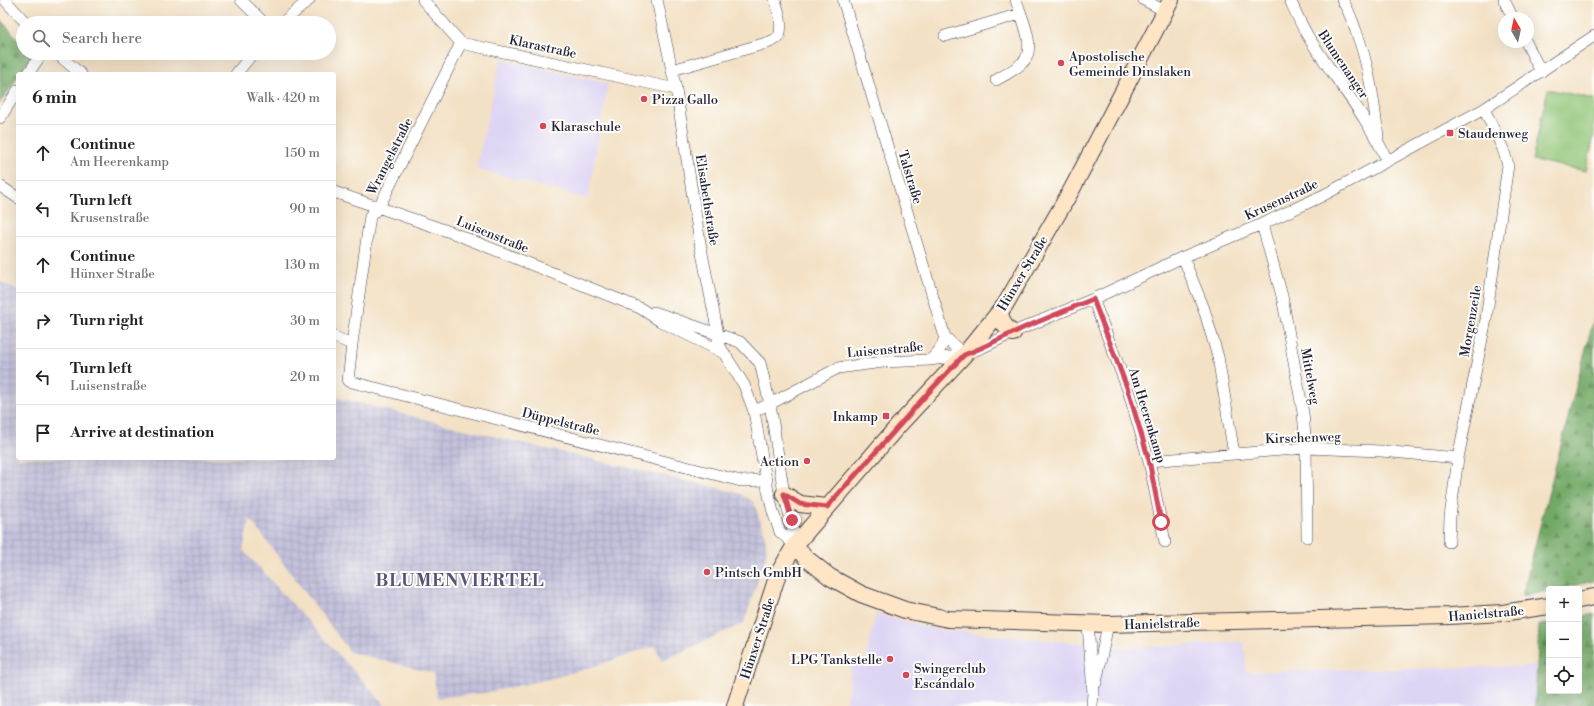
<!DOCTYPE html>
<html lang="en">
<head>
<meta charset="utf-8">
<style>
  :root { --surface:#fff; --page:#f2f2f2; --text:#202124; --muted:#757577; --line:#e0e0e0 }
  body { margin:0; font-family:"Libre Bodoni",serif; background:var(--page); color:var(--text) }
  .controls { position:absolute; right:12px; bottom:12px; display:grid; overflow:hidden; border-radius:4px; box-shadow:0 4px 16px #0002 }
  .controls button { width:36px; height:36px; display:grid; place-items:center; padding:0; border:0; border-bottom:1px solid var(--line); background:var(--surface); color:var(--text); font:20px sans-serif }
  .compass { position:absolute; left:1498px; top:12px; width:36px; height:36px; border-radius:50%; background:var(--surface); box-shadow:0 4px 16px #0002; rotate:351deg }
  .stop { position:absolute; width:12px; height:12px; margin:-9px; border:3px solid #d1495b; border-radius:50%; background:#fff }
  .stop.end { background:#d1495b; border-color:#fff; box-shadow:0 1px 4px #0008 }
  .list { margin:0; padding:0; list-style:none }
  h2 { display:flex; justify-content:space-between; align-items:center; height:52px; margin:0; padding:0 16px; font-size:17px }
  h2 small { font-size:13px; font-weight:400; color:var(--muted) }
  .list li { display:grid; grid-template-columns:26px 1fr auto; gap:12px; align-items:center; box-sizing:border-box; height:56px; padding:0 16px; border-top:1px solid var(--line) }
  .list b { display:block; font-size:15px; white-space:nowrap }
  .list p { margin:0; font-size:13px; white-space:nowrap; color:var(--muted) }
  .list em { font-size:13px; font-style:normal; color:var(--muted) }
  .icon { flex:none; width:22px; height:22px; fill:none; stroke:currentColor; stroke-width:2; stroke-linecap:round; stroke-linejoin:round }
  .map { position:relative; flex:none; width:1594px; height:706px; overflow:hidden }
  .search { position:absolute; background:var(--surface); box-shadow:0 4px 16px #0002; left:16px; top:16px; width:320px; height:44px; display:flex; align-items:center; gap:10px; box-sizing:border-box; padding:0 14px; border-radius:22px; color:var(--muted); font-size:15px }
  .panel { position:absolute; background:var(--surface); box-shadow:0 4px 16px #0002; left:16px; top:72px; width:320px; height:388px; border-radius:4px }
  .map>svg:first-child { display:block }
  .built { fill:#ded5f5 }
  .industrial { fill:url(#industrial-grid) }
  .forest { fill:url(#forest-firs); stroke:#4a6650 }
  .park { fill:#8ec375; stroke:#587258 }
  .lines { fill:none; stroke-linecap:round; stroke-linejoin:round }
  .minor-casing { stroke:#413f50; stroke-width:12 }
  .secondary-casing { stroke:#413f50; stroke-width:18 }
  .minor { stroke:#fff; stroke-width:11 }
  .secondary { stroke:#fde5c5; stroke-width:16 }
  .route { stroke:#d1495b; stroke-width:5 }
  .poi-dot { fill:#d1495b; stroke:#fdfcf7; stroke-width:1.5 }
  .labels { text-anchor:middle; stroke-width:4; stroke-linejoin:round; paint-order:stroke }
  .street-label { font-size:13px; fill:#22223b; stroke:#fdfcf7 }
  .poi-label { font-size:13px; fill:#22223b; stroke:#fdfcf7; text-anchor:start }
  .district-label { font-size:17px; font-weight:bold; letter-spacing:1px; fill:#575278; stroke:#fdfcf7 }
</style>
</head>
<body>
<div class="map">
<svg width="1594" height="706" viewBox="0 0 1594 706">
  <defs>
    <pattern id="industrial-grid" width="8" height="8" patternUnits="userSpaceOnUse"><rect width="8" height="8" fill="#c3c1db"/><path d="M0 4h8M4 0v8" fill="none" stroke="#a7a6bd"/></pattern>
    <pattern id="forest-firs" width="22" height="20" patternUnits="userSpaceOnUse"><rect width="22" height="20" fill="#72a966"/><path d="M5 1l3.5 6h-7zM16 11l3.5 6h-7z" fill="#5d8955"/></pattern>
  </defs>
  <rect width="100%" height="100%" fill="#fdfcf7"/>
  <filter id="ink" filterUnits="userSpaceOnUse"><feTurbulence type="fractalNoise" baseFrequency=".025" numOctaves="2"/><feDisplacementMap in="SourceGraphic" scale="8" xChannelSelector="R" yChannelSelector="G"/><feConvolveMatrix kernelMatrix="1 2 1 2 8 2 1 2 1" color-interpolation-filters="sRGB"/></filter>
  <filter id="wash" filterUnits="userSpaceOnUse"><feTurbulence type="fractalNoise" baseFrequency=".012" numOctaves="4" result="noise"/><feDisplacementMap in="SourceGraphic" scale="16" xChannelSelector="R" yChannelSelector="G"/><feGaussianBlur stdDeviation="0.9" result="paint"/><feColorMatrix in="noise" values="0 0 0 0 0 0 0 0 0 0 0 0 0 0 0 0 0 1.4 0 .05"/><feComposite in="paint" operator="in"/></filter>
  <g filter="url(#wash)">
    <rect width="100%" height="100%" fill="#f3e1c5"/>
    <path class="built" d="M501 59 608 84 588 199 476 169Z
      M876 614 934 629 1127 648 1244 642 1246 672 1536 666 1535 706H845L849 688 851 659 865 662Z"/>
    <path class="industrial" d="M0 282 18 290V458H334V397L517 442 739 493 754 502 766 541 767 552 744 623 662 661 655 646 592 667 550 679 484 693 437 698 433 673 350 652 250 519 243 550 386 706H0Z"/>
    <path class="forest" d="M0 19 23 45V53H30L32 55 0 103Z
      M1594 317V581L1559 589H1549V591L1522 596Z
      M1594 614V706H1535L1539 625 1549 623V691H1579V617Z"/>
    <path class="park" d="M1548 89 1594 99V135L1586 171 1532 160Z"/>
  </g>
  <g filter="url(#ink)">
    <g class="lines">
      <g class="minor-casing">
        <path id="minor" d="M5 0 26 23
          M241 0 264 23
          M423 0 461 43 676 89
          M657 0 676 89 700 243 718 334V344L724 353
          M843 0 945 337 964 355
          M1144 0 1165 11
          M1290 0C1296 13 1302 27 1309 38 1335 79 1367 116 1387 160
          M1342 0C1349 10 1352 20 1356 31 1369 65 1374 101 1378 137
          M1504 0 1513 18
          M282 23 309 0
          M945 36 1020 14
          M1526 42 1541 72
          M461 43 379 207 370 216 352 344 348 381 741 481 767 480
          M56 53 81 74
          M672 70 770 42 779 37C783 24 779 13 775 0
          M28 74 42 53
          M236 74 253 53
          M996 80C1005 75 1015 70 1022 63 1038 50 1021 16 1016 0
          M0 118 18 90
          M0 186 18 198
          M334 192 453 233 640 308 660 321 724 353 744 385 754 411 768 491 773 512 780 532 795 545
          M1262 224 1282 296 1303 413 1306 448 1307 537
          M1183 257 1204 309 1218 357 1234 454
          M1093 299 1128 390 1149 461 1165 542
          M654 312 740 342 760 363 770 404 784 494 791 520 795 545
          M334 337 352 344
          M930 360C938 353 942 348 945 337
          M754 411 770 404 838 368 883 362 930 360 964 355 981 348 1023 328 1093 299 1183 257 1262 224 1322 196 1484 109 1594 36
          M1149 461 1306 448 1381 451 1458 458
          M1449 542 1450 517 1458 458 1486 319 1508 165 1503 149 1484 109
          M1088 624 1093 693 1092 706
          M1096 683 1108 624"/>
      </g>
      <g class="secondary-casing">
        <path id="secondary" d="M1000 312C1002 322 1004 327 1013 333
          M784 494 800 504 827 507
          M795 545 806 558 830 577 861 594 905 610 948 619 1108 624 1450 616 1502 613 1549 606
          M1579 600 1594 597
          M735 706 778 574 795 545 898 426 964 355 1005 305 1072 189 1171 0"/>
      </g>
      <use href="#minor" class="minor"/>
      <use href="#secondary" class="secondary"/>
    </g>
  </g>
  <g class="lines" filter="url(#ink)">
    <path class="route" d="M792 520 784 494 800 504 827 507 928 393 964 355 981 348 1023 328 1093 299 1128 390 1149 460 1161 522"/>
  </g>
  <g class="poi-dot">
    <circle cx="1061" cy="63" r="4"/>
    <circle cx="644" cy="99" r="4"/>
    <circle cx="543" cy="126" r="4"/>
    <rect x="1446" y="129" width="8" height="8" rx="2"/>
    <rect x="882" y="412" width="8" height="8" rx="2"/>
    <circle cx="807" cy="461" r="4"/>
    <circle cx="707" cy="572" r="4"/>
    <circle cx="890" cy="659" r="4"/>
    <circle cx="906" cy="675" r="4"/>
  </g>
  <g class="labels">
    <g class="street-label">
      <text transform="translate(543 46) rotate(12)" y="5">Klarastraße</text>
      <text transform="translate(1344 64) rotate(56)" y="5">Blumenanger</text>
      <text transform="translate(389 156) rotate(-63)" y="5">Wrangelstraße</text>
      <text transform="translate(911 177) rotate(73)" y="5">Talstraße</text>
      <text transform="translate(1281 199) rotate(-25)" y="5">Krusenstraße</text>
      <text transform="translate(708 200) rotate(81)" y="5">Elisabethstraße</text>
      <text transform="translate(493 234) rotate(22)" y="5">Luisenstraße</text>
      <text transform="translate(1022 273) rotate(-59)" y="5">Hünxer Straße</text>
      <text transform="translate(1470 321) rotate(-80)" y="5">Morgenzeile</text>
      <text transform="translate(885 349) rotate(-5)" y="5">Luisenstraße</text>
      <text transform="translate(1311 376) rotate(80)" y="5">Mittelweg</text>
      <text transform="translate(1148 415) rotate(73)" y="5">Am Heerenkamp</text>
      <text transform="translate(561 421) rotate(14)" y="5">Düppelstraße</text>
      <text transform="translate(1303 437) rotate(-2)" y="5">Kirschenweg</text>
      <text transform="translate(1486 613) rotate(-5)" y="5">Hanielstraße</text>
      <text transform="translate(1162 623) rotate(-2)" y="5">Hanielstraße</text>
      <text transform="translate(757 638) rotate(-72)" y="5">Hünxer Straße</text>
    </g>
    <g class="poi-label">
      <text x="1069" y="61">Apostolische<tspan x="1069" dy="15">Gemeinde Dinslaken</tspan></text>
      <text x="652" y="104">Pizza Gallo</text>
      <text x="551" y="131">Klaraschule</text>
      <text x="1458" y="138">Staudenweg</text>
      <text x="878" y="421" text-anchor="end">Inkamp</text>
      <text x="799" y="466" text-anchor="end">Action</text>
      <text x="715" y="577">Pintsch GmbH</text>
      <text x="882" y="664" text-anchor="end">LPG Tankstelle</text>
      <text x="914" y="673">Swingerclub<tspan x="914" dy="15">Escándalo</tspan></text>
    </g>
    <g class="district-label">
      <text x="460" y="586">BLUMENVIERTEL</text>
    </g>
  </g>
</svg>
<div class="controls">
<button>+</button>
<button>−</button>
<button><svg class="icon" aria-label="locate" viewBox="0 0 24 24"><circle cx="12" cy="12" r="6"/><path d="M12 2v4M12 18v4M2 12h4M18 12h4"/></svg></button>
</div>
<svg class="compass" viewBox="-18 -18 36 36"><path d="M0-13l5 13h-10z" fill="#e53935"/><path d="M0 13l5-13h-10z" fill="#757577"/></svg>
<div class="stop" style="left:1161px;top:522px"></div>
<div class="stop end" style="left:792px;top:520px"></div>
<div class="search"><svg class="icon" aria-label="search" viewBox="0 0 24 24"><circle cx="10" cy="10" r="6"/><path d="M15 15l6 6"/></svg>Search here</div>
<section class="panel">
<h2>6 min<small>Walk · 420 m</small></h2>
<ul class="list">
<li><svg class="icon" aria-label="ahead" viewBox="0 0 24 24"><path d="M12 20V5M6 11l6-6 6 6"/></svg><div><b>Continue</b><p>Am Heerenkamp</p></div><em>150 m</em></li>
<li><svg class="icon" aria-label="left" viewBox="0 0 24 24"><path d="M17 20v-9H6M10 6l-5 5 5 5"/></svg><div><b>Turn left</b><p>Krusenstraße</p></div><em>90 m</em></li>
<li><svg class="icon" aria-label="ahead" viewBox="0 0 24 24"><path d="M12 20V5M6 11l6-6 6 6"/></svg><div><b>Continue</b><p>Hünxer Straße</p></div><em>130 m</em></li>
<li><svg class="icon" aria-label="right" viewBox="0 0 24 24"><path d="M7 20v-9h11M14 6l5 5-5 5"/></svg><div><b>Turn right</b></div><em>30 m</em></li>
<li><svg class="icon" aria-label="left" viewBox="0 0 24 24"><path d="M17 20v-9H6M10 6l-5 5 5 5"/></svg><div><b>Turn left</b><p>Luisenstraße</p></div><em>20 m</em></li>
<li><svg class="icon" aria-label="arrive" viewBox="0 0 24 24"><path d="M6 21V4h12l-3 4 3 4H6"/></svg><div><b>Arrive at destination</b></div></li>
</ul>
</section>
</div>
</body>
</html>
